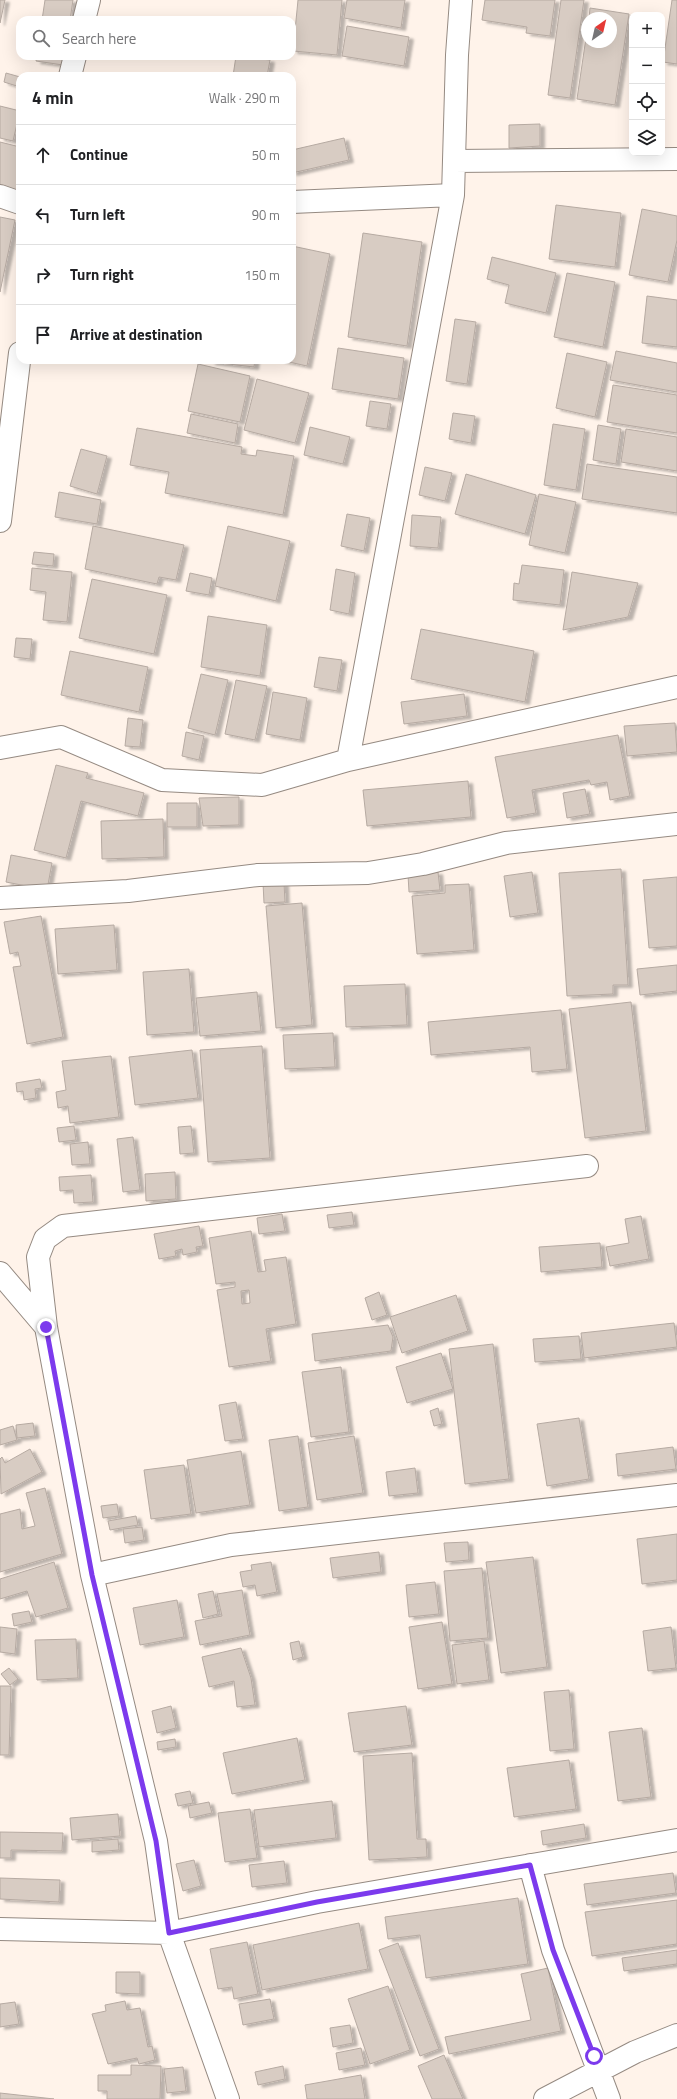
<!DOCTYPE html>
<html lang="en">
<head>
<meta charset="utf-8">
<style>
  :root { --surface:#fff; --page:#f2f2f2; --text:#202124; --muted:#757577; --line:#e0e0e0 }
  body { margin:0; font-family:"Titillium Web",sans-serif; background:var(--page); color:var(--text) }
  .controls { position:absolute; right:12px; top:12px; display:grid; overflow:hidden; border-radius:8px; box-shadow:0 4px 16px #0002 }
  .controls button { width:36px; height:36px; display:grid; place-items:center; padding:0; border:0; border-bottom:1px solid var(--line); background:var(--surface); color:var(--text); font:20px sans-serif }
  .compass { position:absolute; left:581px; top:12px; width:36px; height:36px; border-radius:50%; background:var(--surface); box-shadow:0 4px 16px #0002; rotate:34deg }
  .stop { position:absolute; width:12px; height:12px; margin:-9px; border:3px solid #7c3aed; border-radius:50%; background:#fff }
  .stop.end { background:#7c3aed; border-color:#fff; box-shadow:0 1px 4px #0008 }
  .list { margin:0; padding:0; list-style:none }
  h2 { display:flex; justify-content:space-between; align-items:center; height:52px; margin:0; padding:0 16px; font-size:17px }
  h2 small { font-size:13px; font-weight:400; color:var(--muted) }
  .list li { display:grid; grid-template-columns:26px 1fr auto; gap:12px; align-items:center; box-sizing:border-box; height:60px; padding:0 16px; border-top:1px solid var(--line) }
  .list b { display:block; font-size:15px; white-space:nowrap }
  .list em { font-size:13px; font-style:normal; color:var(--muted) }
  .icon { flex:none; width:22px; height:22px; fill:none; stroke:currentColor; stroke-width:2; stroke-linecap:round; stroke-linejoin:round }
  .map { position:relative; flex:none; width:677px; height:2099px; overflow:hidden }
  .search { position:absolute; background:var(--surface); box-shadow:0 4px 16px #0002; left:16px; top:16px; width:280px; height:44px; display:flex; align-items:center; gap:10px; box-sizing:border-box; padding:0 14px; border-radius:12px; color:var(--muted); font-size:15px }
  .panel { position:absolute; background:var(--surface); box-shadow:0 4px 16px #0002; left:16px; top:72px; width:280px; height:292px; border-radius:12px }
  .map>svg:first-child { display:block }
  .building { fill:#d8ccc3; stroke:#b6aaa2; fill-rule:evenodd; filter:url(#shadow) }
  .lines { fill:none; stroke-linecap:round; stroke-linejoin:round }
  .minor-casing { stroke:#958a82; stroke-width:24 }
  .minor { stroke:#fff; stroke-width:22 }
  .route { stroke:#7c3aed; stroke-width:5 }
</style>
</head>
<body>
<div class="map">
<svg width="677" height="2099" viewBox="0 0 677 2099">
  <defs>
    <filter id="shadow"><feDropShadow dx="4.5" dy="2.5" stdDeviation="1" flood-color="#0004"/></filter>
  </defs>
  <rect width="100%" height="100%" fill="#fff3ea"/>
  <path class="building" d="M0 0H5L0 23Z
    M45 0H73L70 20H42Z
    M298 0H342L337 55 293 51Z
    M347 0H405L401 28 344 18Z
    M485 0H555L550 36 526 33 527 27 482 20Z
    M561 0H584L570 98 548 95Z
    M672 0H677V64L663 62Z
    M590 8 629 14 615 105 577 99 587 31V42H611V18H589Z
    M347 26 409 37 404 66 342 56Z
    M37 56H64L63 65 36 61Z
    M236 56 270 60 267 76H233Z
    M6 73 20 77V87L4 82Z
    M0 106 20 111 13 141 0 138Z
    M540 124V146L509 148V125Z
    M344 138 349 160 292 173V150Z
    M0 142 20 147 18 194 0 189Z
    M556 205 621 213 615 267 549 259Z
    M642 209 677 216V240L668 282 629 275Z
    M0 217 15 220 0 292Z
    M363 233 422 242 407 346 348 337Z
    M292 246 330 254 307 366 280 360H292Z
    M492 257 556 273 546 313 505 303 509 285 487 279Z
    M567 273 615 282 603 347 554 337Z
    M647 296 677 300V347L642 343Z
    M455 319 476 322 467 384 446 381Z
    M338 348 404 358 398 399 332 389Z
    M616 351 677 363V392L610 380Z
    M567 353 607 362 595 417 556 408Z
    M211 360H255L254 367 211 362Z
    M198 364 250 376 240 422 188 411Z
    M257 379 309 393 295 443 244 430Z
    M613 385 677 395V433L607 422Z
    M370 401 391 404 387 429 366 426Z
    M453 413 475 416 471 443 449 439Z
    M191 414 238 424 235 443 187 433Z
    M553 424 585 429 576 490 544 485Z
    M598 425 621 429 616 464 593 460Z
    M310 427 350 437 343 464 304 455Z
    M137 428 242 447 241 454 256 456 257 450 294 456 283 515 165 493 169 472 130 465Z
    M626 429 677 437V471L621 462Z
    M81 449 107 456 97 494 70 486Z
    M587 464 677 477V513L582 499Z
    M425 467 452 473 445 501 419 495Z
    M466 474 536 495 525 534 455 514Z
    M59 492 101 500 97 524 55 517Z
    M539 494 576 502 565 553 529 545Z
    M347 514 370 518 364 551 341 546Z
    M412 515 441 517 438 548 410 546Z
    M93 526 184 545 176 580 159 577 157 584 85 569Z
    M228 526 290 541 276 601 215 586Z
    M34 552 54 554 53 566 32 564Z
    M522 565 564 570 560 605 513 600 514 583 519 584Z
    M32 568 72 572 67 622 43 620 46 592 30 590Z
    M336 569 355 573 349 614 330 610Z
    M572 572 638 583 628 617 563 630Z
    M190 573 212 578 209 595 186 591Z
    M92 579 167 595 154 654 79 638Z
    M208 616 267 625 260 676 201 667Z
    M421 629 534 651 525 702 411 679Z
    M16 638 32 639 30 659 14 657Z
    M70 651 148 667 139 712 61 695Z
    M319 657 342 660 337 691 314 687Z
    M201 674 228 680 215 735 188 728Z
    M236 680 267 686 255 740 225 734Z
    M273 692 307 698 300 740 266 734Z
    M464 694 467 716 404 724 401 702Z
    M128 718 143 720 140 747 125 746Z
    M675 723 677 752 627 756 624 726Z
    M186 732 204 736 199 760 182 756Z
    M618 735 630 796 610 800 607 782 591 785 589 780 532 790 536 813 507 818 495 757Z
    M56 765 88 773 86 778 144 793 138 816 81 801 66 858 34 850Z
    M468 781 471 817 367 826 363 790Z
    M585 789 590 814 567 818 563 793Z
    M239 797V825L203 826 199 798Z
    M167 803H197V827H167Z
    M163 819 164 857 102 859 101 821Z
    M11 855 52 863 47 890 6 882Z
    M621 869 628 985H613V994L567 996 559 873Z
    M438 872 440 890 409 892 408 875Z
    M532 872 538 913 510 917 504 876Z
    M677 877V946L649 948 643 880Z
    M263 883H284L285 902 264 903Z
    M469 884 474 950 417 954 412 896 445 893V885Z
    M302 903 312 1025 276 1028 266 906Z
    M41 916 63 1037 27 1044 13 967 21 966 18 952 10 954 4 922Z
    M114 925 117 970 58 974 55 929Z
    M677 965V991L640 995 637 969Z
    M189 969 194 1032 147 1035 143 972Z
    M405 984 407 1025 346 1027 344 986Z
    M257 992 261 1031 200 1036 196 998Z
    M631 1002 646 1131 585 1138 569 1009Z
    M561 1010 567 1069 532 1072 530 1047 431 1055 428 1022Z
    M333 1033 335 1067 285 1069 283 1035Z
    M262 1046 270 1158 208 1162 200 1050Z
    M192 1050 198 1098 135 1105 129 1057Z
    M111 1056 119 1117 70 1123 68 1106 58 1108 56 1092 66 1090 62 1061Z
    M40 1079 42 1088 35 1089 36 1098 24 1100 23 1091 17 1092 16 1083Z
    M74 1126 76 1140 59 1142 57 1128Z
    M191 1126 194 1153 180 1154 178 1127Z
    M133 1137 140 1190 123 1192 117 1139Z
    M88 1142 90 1164 72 1165 70 1144Z
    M175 1172 176 1199 146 1201 145 1174Z
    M91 1175 93 1202 74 1203 73 1190 60 1191 59 1177Z
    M352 1212 354 1225 329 1228 327 1215Z
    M282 1214 285 1231 259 1234 257 1218Z
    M641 1216 649 1259 610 1266 606 1247 629 1243 625 1219Z
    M199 1226 203 1246 196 1247 197 1252 183 1255 182 1249 175 1251 176 1256 159 1259 154 1234Z
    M251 1231 258 1272 266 1271 264 1260 286 1257 296 1324 266 1329 271 1361 229 1367 217 1290 235 1287V1282L216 1284 209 1238ZM249 1290 250 1303 242 1304 241 1291Z
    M600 1243 602 1267 541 1272 539 1247Z
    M379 1292 387 1315 372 1320 365 1298Z
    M456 1295 468 1331 402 1353 390 1317Z
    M674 1323 677 1347 584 1358 581 1333Z
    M388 1325 393 1337 391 1351 315 1361 312 1334Z
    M579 1336 581 1359 535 1362 533 1339Z
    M493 1344 509 1479 465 1484 449 1349Z
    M441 1353 453 1389 407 1403 396 1367Z
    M341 1367 349 1432 311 1437 302 1372Z
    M236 1402 243 1439 225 1441 219 1405Z
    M438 1408 442 1424 434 1426 430 1411Z
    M579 1418 589 1479 547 1486 537 1424Z
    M33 1423 35 1436 17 1438 16 1425Z
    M13 1426 17 1440 0 1445V1430Z
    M298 1436 308 1507 279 1511 269 1440Z
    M354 1436 363 1493 317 1500 308 1443Z
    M673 1447 676 1469 618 1476 616 1454Z
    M30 1449 42 1472 1 1494 0 1459 2 1457 5 1463Z
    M241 1451 250 1505 196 1513 187 1460Z
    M184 1465 191 1514 151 1519 144 1470Z
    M415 1468 418 1493 389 1496 386 1472Z
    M45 1488 62 1554 0 1572V1514L20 1509 22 1529 35 1526 26 1493Z
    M117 1504 119 1516 103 1518 101 1506Z
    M136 1516 138 1525 110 1530 108 1521Z
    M142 1527 144 1540 125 1543 123 1529Z
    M677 1534V1580L642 1584 637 1539Z
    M468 1542 469 1560 446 1562 444 1543Z
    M379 1552 381 1572 333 1578 330 1558Z
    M533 1557 547 1667 501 1673 486 1562Z
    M54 1562 68 1608 36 1617 27 1591 0 1599V1579Z
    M271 1562 277 1592 257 1596 255 1585 243 1587 240 1572 252 1570 251 1565Z
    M482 1568 488 1638 450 1641 444 1571Z
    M435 1582 439 1614 409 1617 406 1585Z
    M242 1590 250 1635 200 1645 195 1621 222 1616 217 1594Z
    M213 1591 218 1614 203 1618 198 1594Z
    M177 1600 184 1637 140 1645 133 1608Z
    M29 1611 32 1622 14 1626 12 1614Z
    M442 1622 452 1684 418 1689 409 1627Z
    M0 1627 17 1629 15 1654 0 1652Z
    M671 1627 676 1668 648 1671 643 1631Z
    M76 1639 78 1678 37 1680 35 1640Z
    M299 1641 303 1657 293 1660 290 1643Z
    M484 1641 489 1680 457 1684 452 1645Z
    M241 1648 251 1678 255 1705 237 1707 234 1681 209 1687 202 1657Z
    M9 1668 18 1679 10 1685 1 1674Z
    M0 1686H11L9 1755H0Z
    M569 1690 574 1749 550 1751 544 1692Z
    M171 1706 176 1728 157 1733 152 1711Z
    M406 1706 412 1745 354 1752 348 1713Z
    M642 1728 651 1797 618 1801 609 1732Z
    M297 1738 305 1780 232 1794 223 1753Z
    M175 1739 176 1747 158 1750 157 1742Z
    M412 1753 417 1839H426L427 1857 369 1860 363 1756Z
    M569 1760 576 1809 514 1817 507 1768Z
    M190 1791 193 1803 178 1806 175 1794Z
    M332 1801 336 1838 259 1847 254 1810Z
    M209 1802 212 1813 190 1818 188 1806Z
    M250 1809 257 1858 225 1862 218 1813Z
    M118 1814 120 1836 72 1840 70 1818Z
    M584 1824 586 1838 543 1845 541 1831Z
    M0 1832 63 1833 62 1851 11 1850V1858H0Z
    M118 1839 119 1850 92 1852V1841Z
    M194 1860 201 1886 183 1891 176 1864Z
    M284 1861 287 1883 252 1887 249 1865Z
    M673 1873 676 1893 587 1905 584 1884Z
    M0 1878 60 1880 59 1902 0 1899Z
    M518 1898 528 1964 426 1978 420 1935 388 1939 385 1917Z
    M677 1900V1944L592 1956 585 1912Z
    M359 1923 368 1969 262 1990 253 1945Z
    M247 1942 258 1994 234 1999 232 1987 218 1989 210 1949Z
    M398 1943 439 2049 420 2056 379 1950Z
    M677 1950V1964L624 1971 622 1958Z
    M548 1968 561 2031 449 2054 445 2037 531 2020 521 1974Z
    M116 1972H140V1994L116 1993Z
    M388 1986 410 2050 370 2064 348 1999Z
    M270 1999 274 2019 243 2025 239 2004Z
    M125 2001 127 2010 140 2008 148 2047 152 2046 155 2060 139 2064 137 2058 108 2064 92 2014 106 2011 105 2005Z
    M15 2002 19 2024 0 2027V2004Z
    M350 2025 353 2043 333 2047 330 2028Z
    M361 2048 365 2065 339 2070 336 2053Z
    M444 2055 463 2099H432L418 2066Z
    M131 2065 161 2066 160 2099H107V2091H98V2075H131Z
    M283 2066 285 2079 258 2085 255 2072Z
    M183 2067 186 2091 167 2093 164 2069Z
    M361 2075 365 2099H307L305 2085Z
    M0 2093 54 2099H0Z"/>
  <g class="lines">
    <g class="minor-casing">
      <path id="minor" d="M84 20 89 0
        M70 76 75 56
        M454 161 677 159
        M0 196 20 203
        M292 202 453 195
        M0 521 20 353
        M0 748 61 737 162 780 262 785 348 760 677 687
        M348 760 453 195 457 55 461 0
        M0 898 128 891 258 875 368 873 423 864 506 843 677 824
        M0 1273 46 1327 92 1575 156 1841 169 1933 228 2099
        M46 1327 38 1257 45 1239 63 1226 587 1166
        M92 1575 231 1545 677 1495
        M530 1865 553 1950 609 2099
        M0 1929 169 1933 317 1902 677 1840
        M545 2099 635 2052 677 2035"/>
    </g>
    <use href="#minor" class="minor"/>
  </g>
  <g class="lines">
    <path class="route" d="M46 1327 92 1575 156 1841 169 1933 317 1902 530 1865 553 1950 594 2056"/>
  </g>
</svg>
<div class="controls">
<button>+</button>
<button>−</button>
<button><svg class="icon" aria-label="locate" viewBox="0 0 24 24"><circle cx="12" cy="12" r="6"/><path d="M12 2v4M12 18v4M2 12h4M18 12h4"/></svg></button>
<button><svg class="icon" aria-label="layers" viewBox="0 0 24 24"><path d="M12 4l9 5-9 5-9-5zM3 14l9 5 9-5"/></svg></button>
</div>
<svg class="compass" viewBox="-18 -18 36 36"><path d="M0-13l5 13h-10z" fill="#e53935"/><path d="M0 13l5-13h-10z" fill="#757577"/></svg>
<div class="stop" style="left:594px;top:2056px"></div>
<div class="stop end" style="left:46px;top:1327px"></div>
<div class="search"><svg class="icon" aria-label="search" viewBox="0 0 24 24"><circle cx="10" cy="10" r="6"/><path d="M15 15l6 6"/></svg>Search here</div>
<section class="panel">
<h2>4 min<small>Walk · 290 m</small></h2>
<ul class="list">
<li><svg class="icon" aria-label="ahead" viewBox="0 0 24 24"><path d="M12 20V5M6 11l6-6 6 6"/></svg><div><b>Continue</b></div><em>50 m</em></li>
<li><svg class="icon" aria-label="left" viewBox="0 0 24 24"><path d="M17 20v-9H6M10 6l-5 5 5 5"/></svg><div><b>Turn left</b></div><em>90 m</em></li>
<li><svg class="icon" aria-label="right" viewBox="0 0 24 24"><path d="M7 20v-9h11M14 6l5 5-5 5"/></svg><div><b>Turn right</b></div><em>150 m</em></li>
<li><svg class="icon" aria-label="arrive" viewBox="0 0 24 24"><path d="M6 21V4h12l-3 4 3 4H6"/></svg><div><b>Arrive at destination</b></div></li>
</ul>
</section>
</div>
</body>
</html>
